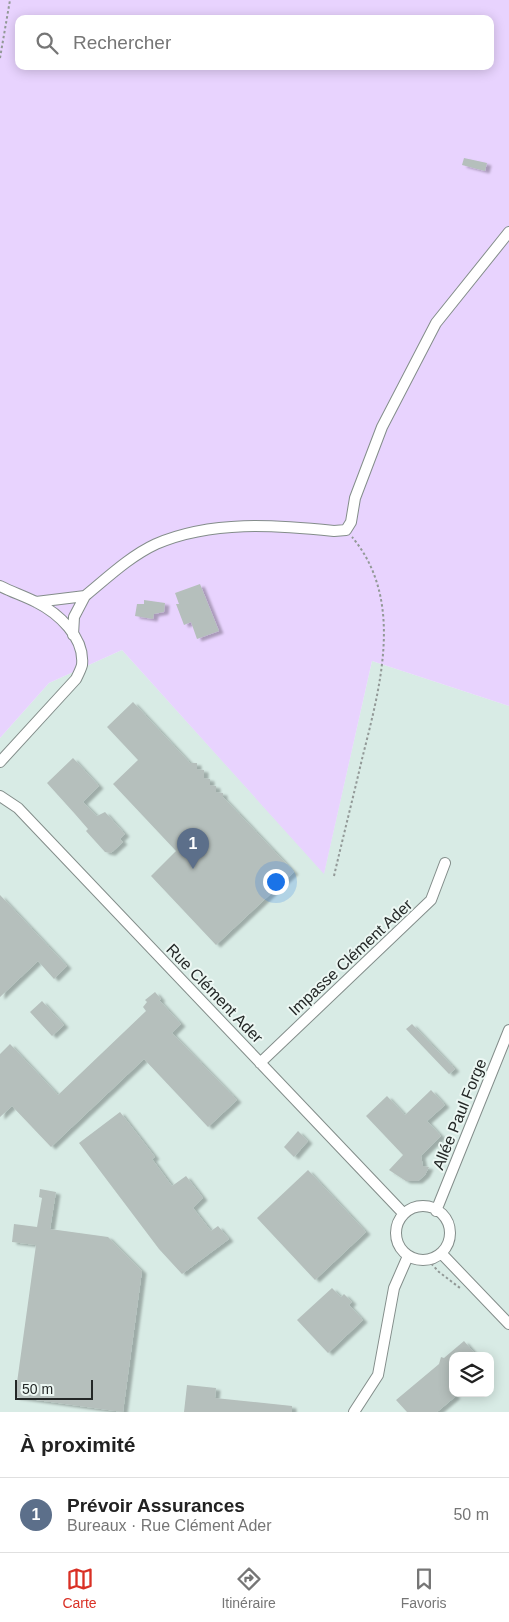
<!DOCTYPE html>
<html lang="fr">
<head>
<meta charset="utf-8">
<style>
  :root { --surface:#fff; --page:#f2f2f2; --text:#222; --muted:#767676; --line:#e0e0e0; --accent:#d93025 }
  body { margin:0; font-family:Arial,sans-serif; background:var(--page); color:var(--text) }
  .controls { position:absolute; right:15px; bottom:15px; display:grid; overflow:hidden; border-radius:10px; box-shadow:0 2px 12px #0003 }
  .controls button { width:45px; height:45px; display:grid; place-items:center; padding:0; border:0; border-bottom:1px solid var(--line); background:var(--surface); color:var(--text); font:25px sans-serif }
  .scale { position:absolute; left:15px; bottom:12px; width:78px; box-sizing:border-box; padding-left:5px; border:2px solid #242827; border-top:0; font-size:14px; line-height:18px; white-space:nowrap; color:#242827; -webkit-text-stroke:4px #ecf7f3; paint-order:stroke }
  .you { position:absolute; left:275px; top:881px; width:18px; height:18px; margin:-12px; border:4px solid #fff; border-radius:50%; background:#1a73e8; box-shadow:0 0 0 8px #1a73e833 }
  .badge { display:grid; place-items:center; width:32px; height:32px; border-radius:50%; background:var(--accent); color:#fff; font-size:16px; font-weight:700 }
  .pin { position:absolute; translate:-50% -41px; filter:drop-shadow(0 1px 2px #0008) }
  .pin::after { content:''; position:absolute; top:26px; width:18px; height:15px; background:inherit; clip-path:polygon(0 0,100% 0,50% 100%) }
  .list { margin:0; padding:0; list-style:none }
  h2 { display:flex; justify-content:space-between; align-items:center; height:65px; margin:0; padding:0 20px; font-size:21px }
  h2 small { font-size:16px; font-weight:400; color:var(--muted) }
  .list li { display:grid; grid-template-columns:32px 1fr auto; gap:15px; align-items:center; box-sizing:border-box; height:75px; padding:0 20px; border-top:1px solid var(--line) }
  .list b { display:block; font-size:19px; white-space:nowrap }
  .list p { margin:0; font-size:16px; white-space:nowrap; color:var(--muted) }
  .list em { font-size:16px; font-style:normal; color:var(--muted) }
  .icon { flex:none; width:28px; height:28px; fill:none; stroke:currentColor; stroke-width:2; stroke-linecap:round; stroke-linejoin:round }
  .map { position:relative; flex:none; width:509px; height:1412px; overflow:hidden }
  .search { position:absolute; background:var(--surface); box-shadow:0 2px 12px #0003; left:15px; right:15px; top:15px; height:55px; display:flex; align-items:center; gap:12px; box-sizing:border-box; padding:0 18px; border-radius:10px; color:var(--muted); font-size:19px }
  .sheet { height:140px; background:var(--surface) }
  nav { display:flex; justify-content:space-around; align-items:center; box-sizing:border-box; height:70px; border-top:1px solid var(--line); background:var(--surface); font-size:14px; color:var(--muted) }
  nav a { display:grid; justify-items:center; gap:2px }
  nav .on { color:var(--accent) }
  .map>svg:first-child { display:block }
  .built { fill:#d8ebe5; fill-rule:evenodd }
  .green { fill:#e8d3fe; fill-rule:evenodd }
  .building { fill:#b5bfbc; filter:url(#shadow) }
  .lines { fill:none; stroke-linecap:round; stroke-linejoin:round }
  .minor-casing { stroke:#838d8a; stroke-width:12 }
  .path { stroke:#929997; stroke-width:2; stroke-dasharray:2.5 2.5; stroke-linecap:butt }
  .minor { stroke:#fff; stroke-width:10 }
  .labels { text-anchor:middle; stroke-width:4; stroke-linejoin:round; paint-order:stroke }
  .street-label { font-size:16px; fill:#242827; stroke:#ecf7f3 }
</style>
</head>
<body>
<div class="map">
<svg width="509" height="1412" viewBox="0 0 509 1412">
  <defs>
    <filter id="shadow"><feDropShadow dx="4.5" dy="2.5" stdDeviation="1" flood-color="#0004"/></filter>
  </defs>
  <rect width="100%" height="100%" fill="#ecf7f3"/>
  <path class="built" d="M122 650 324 873 372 661 509 706V1412H0V738L49 683ZM453 1356H490V1393H453Z"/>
  <path class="green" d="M0 0H509V706L372 661 324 874 122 650 49 683 0 738ZM19 19H490V66H19Z"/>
  <path class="building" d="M464 158 487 163 485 171 462 165Z
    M200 584 219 631 197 639 191 622 184 625 176 604H179L175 593Z
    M144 600 165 603 164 612 154 614 153 619 135 616 137 604H144Z
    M133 702 190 763H197V769L204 770V778L210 779V785L216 786V792L223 793V797L294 872 216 945 151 876 176 851 113 784 138 760 107 727Z
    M73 758 99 786 83 802 97 816 105 812 125 834 120 839 123 842 111 853 105 852 86 831 88 829 75 814 47 783Z
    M0 895 67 966 54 979 38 961 0 997Z
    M155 992 161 999 159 1000 181 1024 172 1033 237 1100 208 1127 144 1059 51 1147 12 1106 0 1117V1054L10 1044 58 1095 146 1011 143 1007 147 1002 145 1000Z
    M42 1001 64 1025 52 1036 30 1012Z
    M412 1024 455 1069 449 1074 406 1029Z
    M431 1090 445 1105 427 1121 441 1136 421 1156 423 1166 429 1167 425 1175 418 1181H406L389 1170 403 1155 366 1116 387 1096 405 1115Z
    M120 1112 155 1157 152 1159 172 1186 186 1176 203 1198 193 1208 211 1231 218 1226 229 1239 182 1274 159 1249 79 1143Z
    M298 1131 308 1141 294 1157 284 1147Z
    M308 1170 366 1232 315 1280 257 1218Z
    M40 1189 56 1192 50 1229 108 1237 142 1271 123 1412 15 1397 36 1245 12 1242 14 1224 37 1227 42 1198 39 1197Z
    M332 1288 341 1297 344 1294 352 1302 349 1305 363 1320 328 1353 297 1320Z
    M464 1341 477 1356H453V1393L456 1396 437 1412H407L396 1400 439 1364 441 1357 444 1358Z
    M187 1385 216 1388 215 1398 292 1406V1412H184Z"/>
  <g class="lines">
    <g class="minor-casing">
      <path id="minor" d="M0 586C12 592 24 596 36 602 58 613 85 637 82 665 81 669 78 675 76 679L0 762
        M85 596C107 578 130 556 156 544 212 520 275 525 334 531L346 530 351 522 355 498 382 427 436 323 509 232
        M36 602 85 596 74 617 73 635
        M0 796 18 808 404 1214
        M260 1063 431 900 445 863
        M396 1233a27 27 0 1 1 54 0a27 27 0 1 1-54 0Z
        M436 1211 509 1030
        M441 1253 509 1324
        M354 1412 378 1375 394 1288 408 1256"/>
    </g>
    <path class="path" d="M0 58 10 0
      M334 876C343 837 353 798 362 759 380 687 405 600 352 537
      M428 1260 439 1272 460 1288"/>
    <use href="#minor" class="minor"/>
  </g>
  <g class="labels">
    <g class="street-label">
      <text transform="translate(350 957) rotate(-43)" y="6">Impasse Clément Ader</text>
      <text transform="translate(215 993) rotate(46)" y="6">Rue Clément Ader</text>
      <text transform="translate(459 1114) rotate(-68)" y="6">Allée Paul Forge</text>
    </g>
  </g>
</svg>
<div class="controls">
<button><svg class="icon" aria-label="layers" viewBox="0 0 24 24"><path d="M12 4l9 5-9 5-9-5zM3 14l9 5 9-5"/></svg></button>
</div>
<div class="scale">50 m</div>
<div class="you"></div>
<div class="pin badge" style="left:193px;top:869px;background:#5c6f8a">1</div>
<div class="search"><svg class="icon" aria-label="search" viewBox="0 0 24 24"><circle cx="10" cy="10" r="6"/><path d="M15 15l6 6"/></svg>Rechercher</div>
</div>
<section class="sheet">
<h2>À proximité<small></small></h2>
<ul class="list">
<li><span class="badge" style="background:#5c6f8a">1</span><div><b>Prévoir Assurances</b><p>Bureaux · Rue Clément Ader</p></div><em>50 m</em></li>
</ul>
</section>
<nav>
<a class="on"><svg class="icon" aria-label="map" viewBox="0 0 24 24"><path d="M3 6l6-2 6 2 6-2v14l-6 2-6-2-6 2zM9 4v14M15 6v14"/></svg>Carte</a>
<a><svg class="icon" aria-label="directions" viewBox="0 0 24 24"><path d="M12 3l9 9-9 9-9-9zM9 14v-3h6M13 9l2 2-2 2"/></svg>Itinéraire</a>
<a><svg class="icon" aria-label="saved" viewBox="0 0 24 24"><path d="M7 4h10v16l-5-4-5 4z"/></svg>Favoris</a>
</nav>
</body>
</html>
